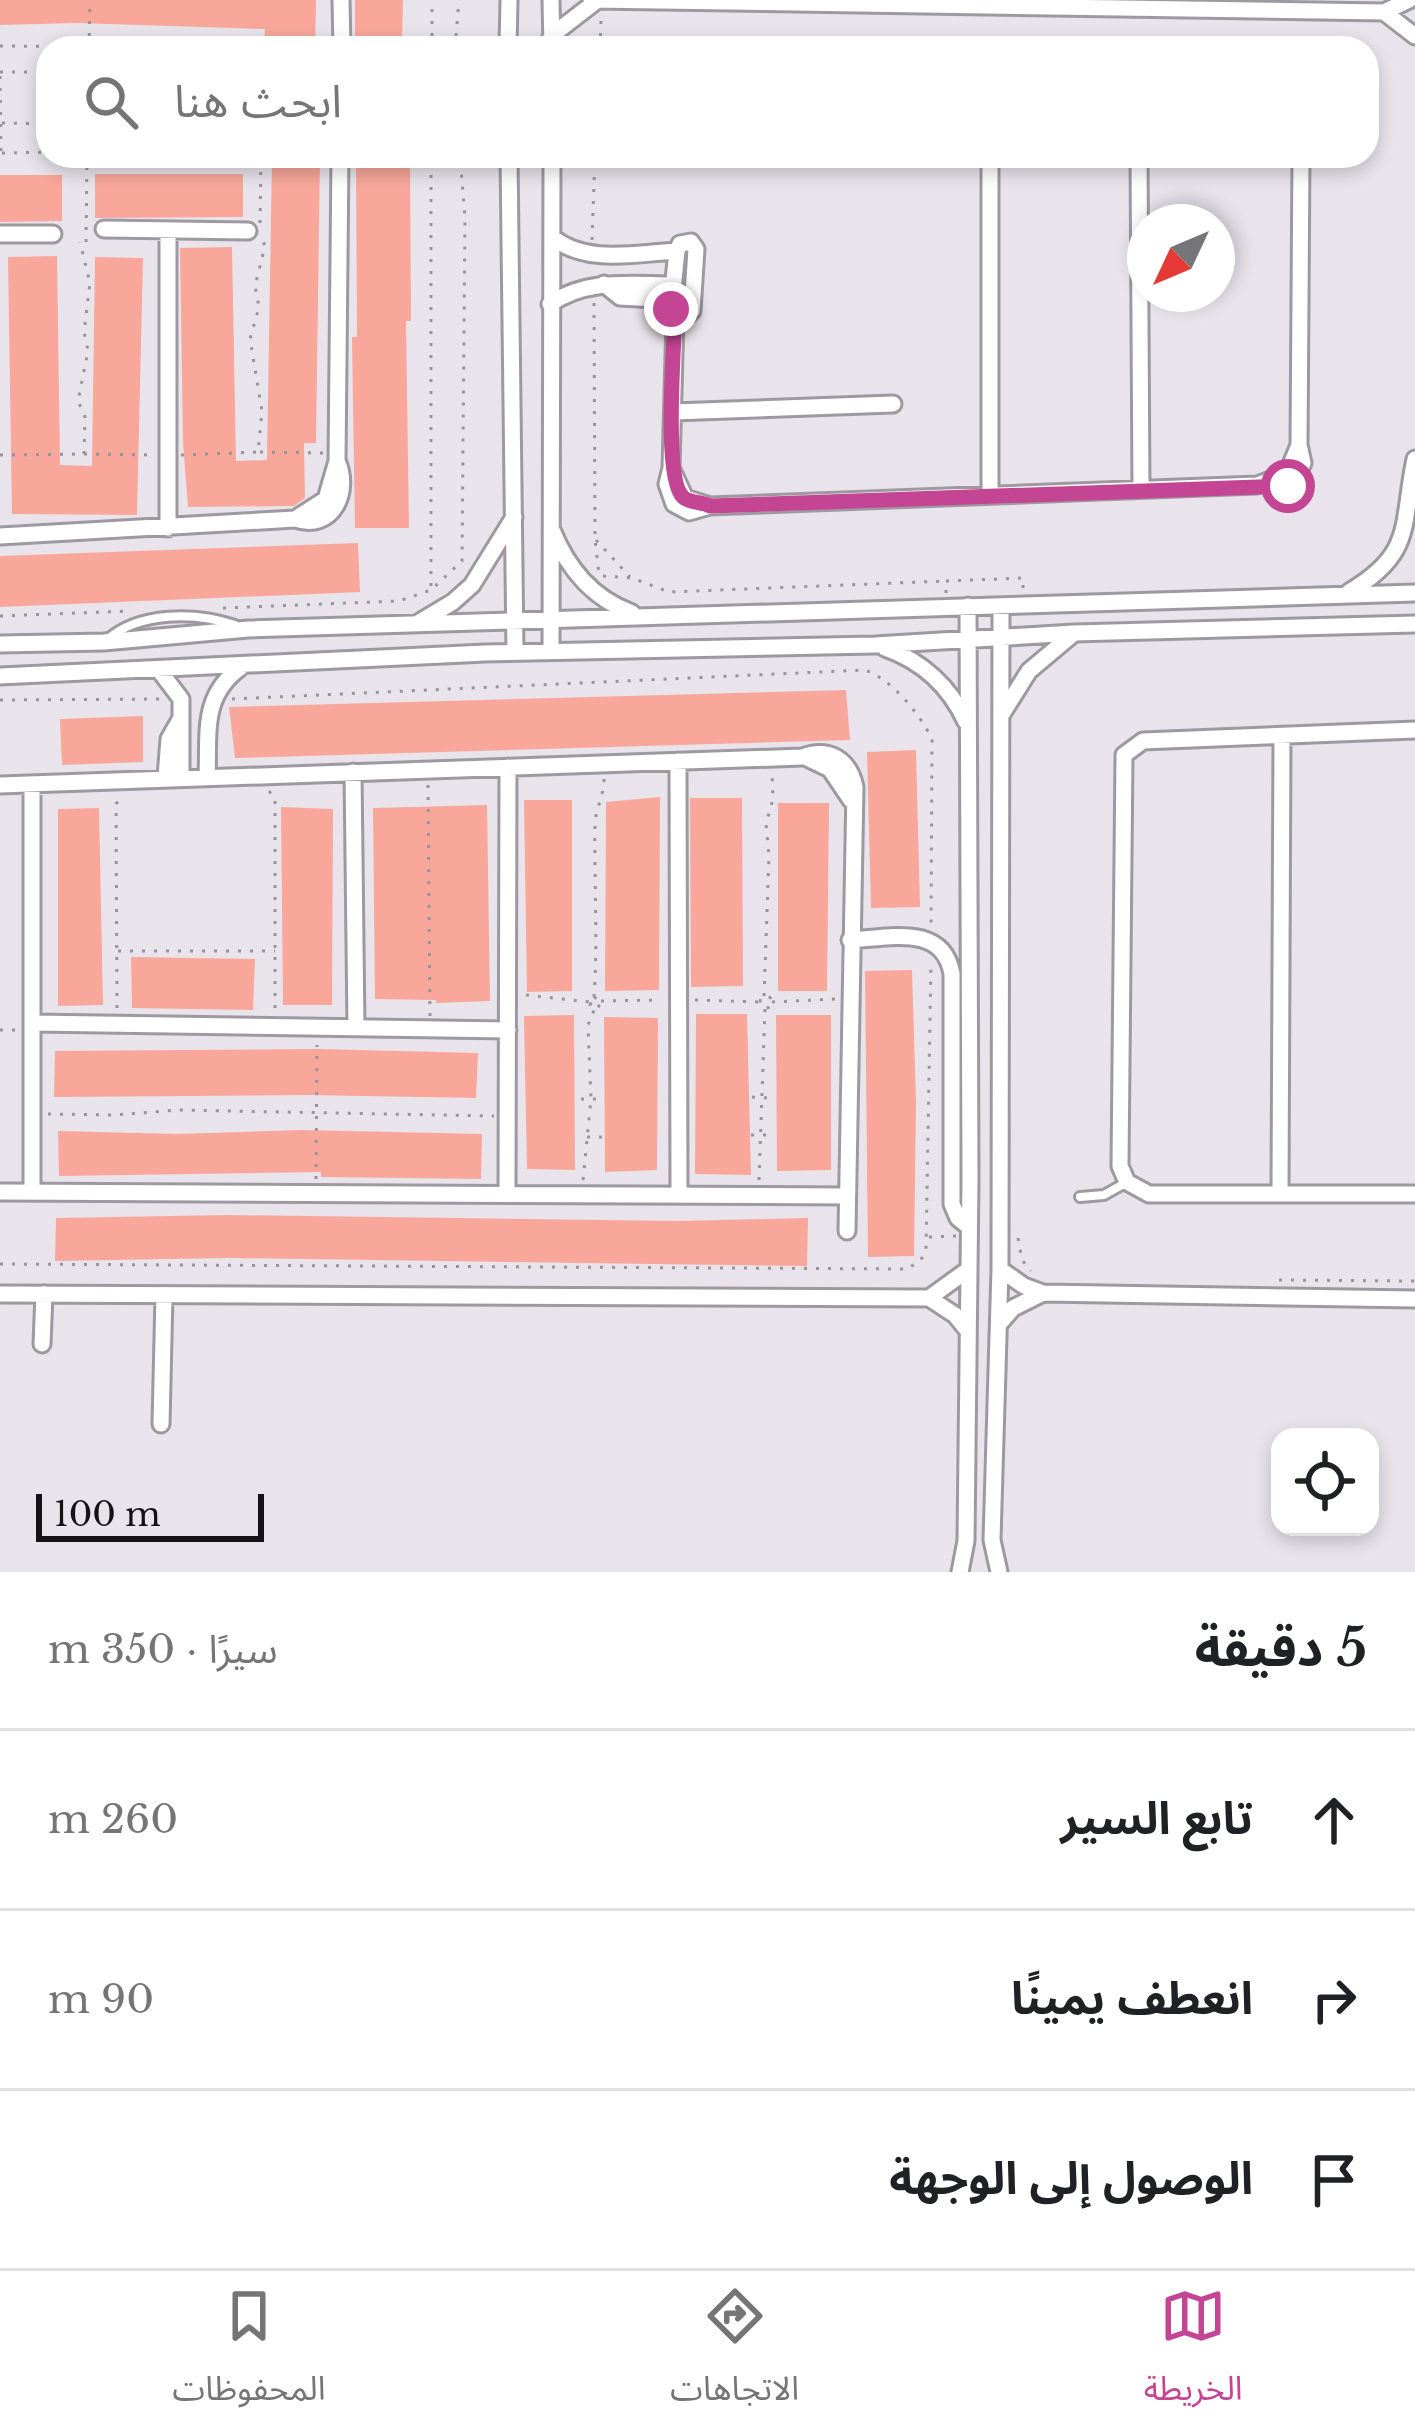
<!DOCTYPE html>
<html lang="ar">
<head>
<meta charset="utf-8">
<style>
  :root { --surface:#fff; --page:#f2f2f2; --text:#202124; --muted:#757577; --line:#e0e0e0; --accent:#c44593 }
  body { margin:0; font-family:"Libre Baskerville","Noto Sans Arabic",serif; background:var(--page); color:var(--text); direction:rtl }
  .controls { position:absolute; right:36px; bottom:36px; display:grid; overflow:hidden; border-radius:24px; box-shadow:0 6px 18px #0003 }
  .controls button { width:108px; height:108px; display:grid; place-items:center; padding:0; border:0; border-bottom:3px solid var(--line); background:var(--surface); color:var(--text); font:60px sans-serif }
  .compass { position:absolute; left:1127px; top:204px; width:108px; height:108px; border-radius:50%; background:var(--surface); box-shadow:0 6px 18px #0003; rotate:226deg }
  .scale { position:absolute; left:36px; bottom:30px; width:228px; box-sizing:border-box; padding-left:12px; border:6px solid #141215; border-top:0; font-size:33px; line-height:42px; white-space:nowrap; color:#141215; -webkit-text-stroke:9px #e9e4ec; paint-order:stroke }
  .stop { position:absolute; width:36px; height:36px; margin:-27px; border:9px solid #c44593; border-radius:50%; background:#fff }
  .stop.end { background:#c44593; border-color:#fff; box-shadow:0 3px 12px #0008 }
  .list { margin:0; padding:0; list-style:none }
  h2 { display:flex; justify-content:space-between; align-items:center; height:156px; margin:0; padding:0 48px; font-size:51px }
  h2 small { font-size:39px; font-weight:400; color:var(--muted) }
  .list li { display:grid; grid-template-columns:78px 1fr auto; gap:36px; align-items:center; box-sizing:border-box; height:180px; padding:0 48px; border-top:3px solid var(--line) }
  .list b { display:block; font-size:45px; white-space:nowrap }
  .list em { font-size:39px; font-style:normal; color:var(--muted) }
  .icon { flex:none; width:66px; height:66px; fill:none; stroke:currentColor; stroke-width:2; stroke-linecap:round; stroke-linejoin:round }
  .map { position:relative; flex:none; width:1415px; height:1572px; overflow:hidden; direction:ltr }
  .search { position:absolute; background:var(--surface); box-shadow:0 6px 18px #0003; left:36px; right:36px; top:36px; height:132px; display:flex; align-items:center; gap:30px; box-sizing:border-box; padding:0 42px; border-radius:36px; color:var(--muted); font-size:45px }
  .sheet { height:696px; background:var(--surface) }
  nav { display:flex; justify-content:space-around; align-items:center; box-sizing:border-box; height:168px; border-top:3px solid var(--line); background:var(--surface); font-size:33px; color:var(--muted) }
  nav a { display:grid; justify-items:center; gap:6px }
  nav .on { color:var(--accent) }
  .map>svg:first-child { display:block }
  .building { fill:#f8a79a }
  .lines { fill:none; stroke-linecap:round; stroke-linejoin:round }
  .lane-casing { stroke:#9e99a1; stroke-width:14 }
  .street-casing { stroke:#9e99a1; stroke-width:21 }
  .path { stroke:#97949a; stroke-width:3; stroke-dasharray:3 9; stroke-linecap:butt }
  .lane { stroke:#fff; stroke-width:8 }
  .street { stroke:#fff; stroke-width:15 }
  .route { stroke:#c44593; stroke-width:15 }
</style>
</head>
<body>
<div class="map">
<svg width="1415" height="1572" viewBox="0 0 1415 1572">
  <rect width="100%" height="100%" fill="#e9e4ec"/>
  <path class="building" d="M0 0H316L315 48H264L265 29 77 23 0 25Z
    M355 0H403L402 43 355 42Z
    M272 156H320L316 443H304L305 498 294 506 188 507 183 443 180 248 232 247 236 461 267 460Z
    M356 156H410L411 321H406L409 528H355L352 337H357Z
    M95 174H243V217L95 218Z
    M0 175H62V221L0 222Z
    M57 256 60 465 92 466 95 257 143 258 137 515 12 514 8 257Z
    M358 543 360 592 0 607V556Z
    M846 690 850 740 235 758 229 707Z
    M143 716V762L62 765 60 719Z
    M916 750 920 907 871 908 867 752Z
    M660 797 659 990 605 991 606 802Z
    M690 798H742L743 986 691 987Z
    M524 800H572V991L527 992Z
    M778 803H829L827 991H778Z
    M487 805 490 1001 436 1003V1000L375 999 373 808Z
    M281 807 333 809 332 1005H283Z
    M99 808 103 1005 58 1006V809Z
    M131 957 255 959 253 1010 132 1008Z
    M912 970 916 1102 914 1256 868 1257 865 971Z
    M696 1014H747L751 1175 695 1174Z
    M574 1015 575 1170 527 1169 524 1016Z
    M776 1015H831V1170L777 1171Z
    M604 1017 658 1018 657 1170 605 1172Z
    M319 1049 478 1053 476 1098 308 1095 54 1097 55 1051Z
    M302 1130 482 1134 481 1179 321 1177V1172L59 1176 58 1131 178 1134Z
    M227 1215 677 1221 808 1218 807 1266 227 1258 55 1261 56 1218Z"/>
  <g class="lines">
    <g class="lane-casing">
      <path id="lane" d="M107 640C139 611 196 612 235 625
        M1080 1197 1104 1195 1127 1182"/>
    </g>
    <g class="street-casing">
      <path id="street" d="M341 0 342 48
        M551 0 552 48
        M591 0 1384 12 1409 0
        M1384 12 1415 36
        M551 36 595 2
        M508 48 509 0
        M509 156 515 652
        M1139 156 1141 489
        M104 229 248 231
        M168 230V528
        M0 234H53
        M552 237C586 265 636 253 677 251L680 244 691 242 696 249 692 311 683 319 675 316 671 309 677 251
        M604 284 620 297 672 300
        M550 304C587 278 631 285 674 285
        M675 316 671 468 667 484 674 504 689 512 710 506 1257 485 1287 474 1299 445
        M673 412 893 404
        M671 468 685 498 710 506
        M1277 488 1294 482 1303 463 1299 445 1301 156
        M990 495V156
        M295 519 326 499 337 461 340 156
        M552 530C568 569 592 598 632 613
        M0 536 295 519C333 532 351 491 337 461
        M1349 592C1415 553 1401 525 1415 459
        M418 623 453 602 472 585 514 517
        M0 644 104 642 248 629 1415 593
        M885 648C922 661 950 687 966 722
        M551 652 552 156
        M159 670 181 699V777
        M0 676 485 653 875 645 1074 633 1415 624
        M1002 714 1029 671 1073 634
        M1415 730 1143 741 1124 755 1120 1166 1127 1182 1149 1194H1415
        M805 757 830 769 851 800
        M678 761 679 1194
        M353 772 356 1028
        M166 777 169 739 181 718
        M207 777C209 732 201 696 241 667
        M0 785 802 757C829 747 849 759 855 787L847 1231
        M850 940C889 938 943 923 952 974V1204L958 1218 969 1227
        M32 1023 508 1030
        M0 1192 847 1196
        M32 1192V784
        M1280 1192 1282 736
        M507 1194 508 767
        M1000 1269 1024 1286 1043 1293 1415 1299
        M0 1294 929 1298 955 1315 968 1331
        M929 1298 969 1269
        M999 1324 1013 1308 1043 1293
        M42 1344 44 1294
        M161 1424 164 1295
        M960 1572 966 1541 970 1179 968 606
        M999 1572 992 1540 1000 1269 1001 607"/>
    </g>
    <path class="path" d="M0 46 243 48
      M89 48 90 0
      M432 48V0
      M455 48 459 0
      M600 48 601 20
      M0 72H48
      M0 76 1 153
      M2 123 48 124
      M2 153 48 152
      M260 223 261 156
      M592 240 595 156
      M86 242 87 156
      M594 303 595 539 599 575
      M260 452 323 453
      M84 454 154 455
      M0 455 84 454 85 417 78 401 88 351 84 332 90 283 80 242
      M181 455 258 452 262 411 250 339 259 307 255 286 265 246 262 239
      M596 540 630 577
      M603 576 632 578 669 592 946 581
      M431 586V156
      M946 593V581L1023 578V588
      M223 608 399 601 431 590 462 561 465 217 460 156
      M0 616 130 611
      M232 699 864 670C890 677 922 716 932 740L931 927
      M0 700 160 699
      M428 785 430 1016
      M269 791 275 799V1013
      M118 951H275
      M526 995 590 1002
      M760 1002a6 6 0 1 1 12 0a6 6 0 1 1-12 0Z
      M764 996 769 856 766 824 773 799 772 772
      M594 997C598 940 594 882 595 825 595 810 604 796 604 779
      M594 997 601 1001 598 1008 590 1005Z
      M695 1000 759 1002
      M601 1001 661 1000
      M772 1002 836 999
      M117 1008 116 804 121 797
      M0 1030H18
      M752 1097 771 1098
      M581 1099H601
      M48 1114 115 1115 177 1110 494 1116
      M751 1135H772
      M587 1137H603
      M316 1179 317 1045
      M583 1180 591 1099 588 1025 595 1008
      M759 1180 765 1008
      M929 1237 956 1236
      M1018 1238 1022 1260 1031 1271
      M0 1264 907 1269 921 1260 926 1249 931 961
      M1279 1280 1415 1281"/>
    <use href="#lane" class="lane"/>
    <use href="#street" class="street"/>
  </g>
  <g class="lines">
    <path class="route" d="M671 309 675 316C674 348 663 479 683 497 689 503 703 502 710 506L1288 486"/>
  </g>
</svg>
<div class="controls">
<button><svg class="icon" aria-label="locate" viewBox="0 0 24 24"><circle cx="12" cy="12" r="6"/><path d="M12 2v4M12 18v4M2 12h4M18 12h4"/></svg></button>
</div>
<svg class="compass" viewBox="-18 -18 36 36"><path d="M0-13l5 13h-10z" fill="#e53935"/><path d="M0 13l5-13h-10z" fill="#757577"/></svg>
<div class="scale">100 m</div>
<div class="stop" style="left:1288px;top:486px"></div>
<div class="stop end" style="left:671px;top:309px"></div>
<div class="search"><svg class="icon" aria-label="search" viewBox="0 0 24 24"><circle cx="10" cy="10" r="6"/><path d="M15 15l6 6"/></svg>ابحث هنا</div>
</div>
<section class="sheet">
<h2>5 دقيقة<small>سيرًا · 350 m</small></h2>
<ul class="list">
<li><svg class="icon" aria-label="ahead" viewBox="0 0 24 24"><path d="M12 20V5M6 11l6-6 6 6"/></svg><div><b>تابع السير</b></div><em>260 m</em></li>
<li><svg class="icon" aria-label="right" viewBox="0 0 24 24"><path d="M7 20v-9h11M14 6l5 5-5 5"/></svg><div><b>انعطف يمينًا</b></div><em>90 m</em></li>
<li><svg class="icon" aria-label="arrive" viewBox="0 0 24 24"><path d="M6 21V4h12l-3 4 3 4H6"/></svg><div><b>الوصول إلى الوجهة</b></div></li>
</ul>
</section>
<nav>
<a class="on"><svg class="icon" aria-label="map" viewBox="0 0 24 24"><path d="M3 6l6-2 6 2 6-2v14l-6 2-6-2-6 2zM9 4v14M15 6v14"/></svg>الخريطة</a>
<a><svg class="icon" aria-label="directions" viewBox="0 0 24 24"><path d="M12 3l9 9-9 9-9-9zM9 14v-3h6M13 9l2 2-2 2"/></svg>الاتجاهات</a>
<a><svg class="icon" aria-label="saved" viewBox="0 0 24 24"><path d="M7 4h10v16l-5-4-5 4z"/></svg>المحفوظات</a>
</nav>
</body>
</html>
